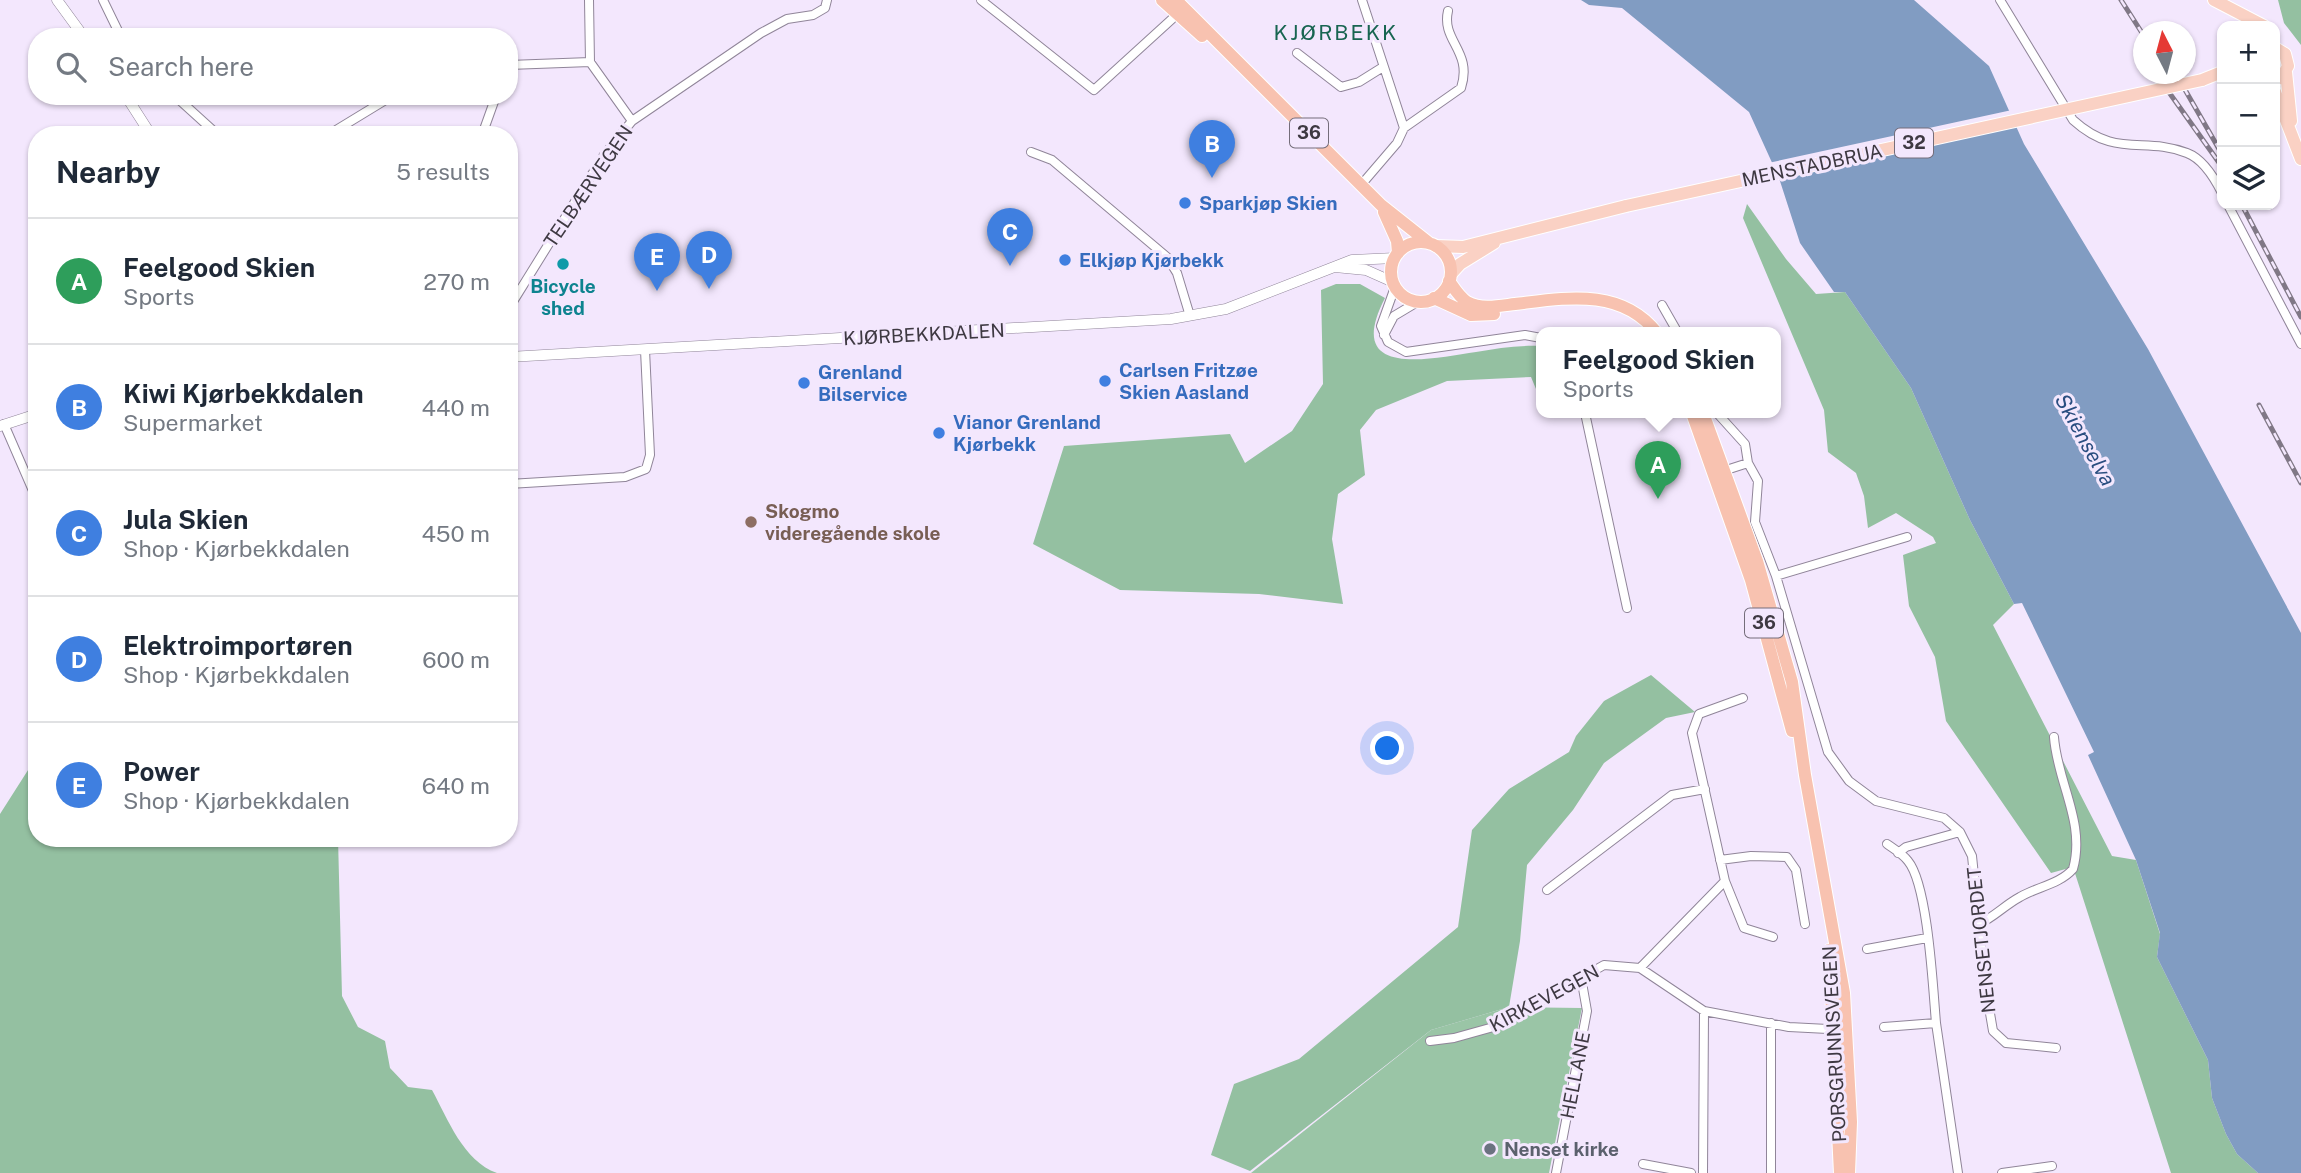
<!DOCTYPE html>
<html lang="en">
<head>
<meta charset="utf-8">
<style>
  :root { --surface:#fff; --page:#f2f2f3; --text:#1f2937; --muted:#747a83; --line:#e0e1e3; --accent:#3f7d6a }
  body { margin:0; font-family:"Public Sans",sans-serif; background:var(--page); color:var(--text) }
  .controls { position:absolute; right:21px; top:21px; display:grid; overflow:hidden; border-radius:14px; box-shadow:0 2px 5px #0004 }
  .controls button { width:63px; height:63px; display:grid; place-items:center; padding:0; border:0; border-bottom:2px solid var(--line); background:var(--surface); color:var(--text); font:35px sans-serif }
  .compass { position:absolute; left:2133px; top:21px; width:63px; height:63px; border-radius:50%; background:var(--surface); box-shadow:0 2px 5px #0004; rotate:354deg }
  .you { position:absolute; left:1388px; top:749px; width:24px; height:24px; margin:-18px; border:5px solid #fff; border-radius:50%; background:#1a73e8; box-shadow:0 0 0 10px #1a73e833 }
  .badge { display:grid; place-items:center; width:46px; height:46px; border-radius:50%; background:var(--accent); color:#fff; font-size:23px; font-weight:700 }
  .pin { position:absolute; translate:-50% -58px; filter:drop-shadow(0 2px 4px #0008) }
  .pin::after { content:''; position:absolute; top:37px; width:24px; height:21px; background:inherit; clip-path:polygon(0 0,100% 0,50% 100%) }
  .popup { position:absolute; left:1536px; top:327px; width:245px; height:91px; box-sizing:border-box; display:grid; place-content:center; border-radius:14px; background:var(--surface); filter:drop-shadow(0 2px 5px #0005); font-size:23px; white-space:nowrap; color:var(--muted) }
  .popup b { font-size:26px; color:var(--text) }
  .popup::after { content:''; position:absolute; left:50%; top:100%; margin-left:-14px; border:14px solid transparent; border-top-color:var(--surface) }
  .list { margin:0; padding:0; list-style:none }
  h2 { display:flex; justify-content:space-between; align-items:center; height:91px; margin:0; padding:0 28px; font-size:30px }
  h2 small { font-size:23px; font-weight:400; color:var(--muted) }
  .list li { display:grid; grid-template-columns:46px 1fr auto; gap:21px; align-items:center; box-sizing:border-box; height:126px; padding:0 28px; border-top:2px solid var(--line) }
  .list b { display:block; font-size:26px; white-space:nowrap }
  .list p { margin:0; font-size:23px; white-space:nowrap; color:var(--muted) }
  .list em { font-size:23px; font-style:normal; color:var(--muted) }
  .icon { flex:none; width:38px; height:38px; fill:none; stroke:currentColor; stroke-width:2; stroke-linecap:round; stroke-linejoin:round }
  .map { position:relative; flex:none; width:2301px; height:1173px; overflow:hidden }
  .search { position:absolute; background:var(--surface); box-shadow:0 2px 5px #0004; left:28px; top:28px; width:490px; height:77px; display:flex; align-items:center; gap:18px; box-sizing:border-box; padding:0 24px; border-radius:28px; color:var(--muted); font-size:26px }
  .panel { position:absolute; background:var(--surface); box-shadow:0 2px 5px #0004; left:28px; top:126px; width:490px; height:721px; border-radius:28px }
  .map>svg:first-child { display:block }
  .green { fill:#9ac5a6 }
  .forest { fill:#94c0a1 }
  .water { fill:#819cc2 }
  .pier { fill:#f3e7fd }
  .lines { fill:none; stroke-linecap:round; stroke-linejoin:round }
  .minor-casing { stroke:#908599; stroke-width:10 }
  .tertiary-casing { stroke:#908599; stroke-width:11 }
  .primary-casing { stroke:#fff; stroke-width:14 }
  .trunk-casing { stroke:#fff; stroke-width:14 }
  .minor { stroke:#fff; stroke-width:8 }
  .tertiary { stroke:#fff; stroke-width:10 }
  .primary { stroke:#fad1c4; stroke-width:12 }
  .trunk { stroke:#f8c2b0; stroke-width:12 }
  .rail-casing { stroke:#807886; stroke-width:5 }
  .rail { stroke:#f3e7fd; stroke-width:2.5; stroke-dasharray:8; stroke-linecap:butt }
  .primary-bridge-casing { stroke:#fff; stroke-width:14; stroke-linecap:butt }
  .primary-bridge { stroke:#fad1c4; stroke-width:12 }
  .shop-dot { fill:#3f7fe0; stroke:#f3e7fd; stroke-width:2.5 }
  .culture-dot { fill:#0f9aa8; stroke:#f3e7fd; stroke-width:2.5 }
  .education-dot { fill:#8d6e63; stroke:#f3e7fd; stroke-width:2.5 }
  .worship-dot { fill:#6b7280; stroke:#f3e7fd; stroke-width:2.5 }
  .labels { text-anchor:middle; stroke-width:6; stroke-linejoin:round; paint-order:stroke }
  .shield { fill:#f3e7fd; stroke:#746d7a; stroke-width:2 }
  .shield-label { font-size:18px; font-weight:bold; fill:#3e3942 }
  .street-label { font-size:19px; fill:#3e3942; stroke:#f3e7fd }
  .shop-label { font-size:19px; font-weight:bold; fill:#366cbe; stroke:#f3e7fd; text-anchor:start }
  .culture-label { font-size:19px; font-weight:bold; fill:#0d838f; stroke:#f3e7fd }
  .education-label { font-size:19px; font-weight:bold; fill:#785e54; stroke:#f3e7fd; text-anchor:start }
  .worship-label { font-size:19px; font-weight:bold; fill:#5b616d; stroke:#f3e7fd; text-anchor:start }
  .neighbourhood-label { font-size:21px; letter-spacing:2px; fill:#186551; stroke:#f3e7fd }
  .water-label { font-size:21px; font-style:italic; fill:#2a4e80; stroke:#f3e7fd }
</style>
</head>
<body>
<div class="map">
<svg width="2301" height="1173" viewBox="0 0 2301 1173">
  <rect width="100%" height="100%" fill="#f3e7fd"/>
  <path class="green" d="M1509 1007 1582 1008 1549 1173H1251L1431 1030Z"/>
  <path class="forest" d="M2278 0H2301V45L2284 23Z
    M1747 204 1786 259 1816 294 1845 292 1911 388 1970 520 2014 604 1993 625 2112 856 2136 860 2160 934 2157 957 2208 1060 2212 1098 2226 1134 2237 1154 2258 1173H2171L2073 867 2051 873 1946 721 1935 657 1909 606 1903 555 1936 543 1933 537 1896 513 1868 528 1864 496 1856 473 1828 452 1824 410 1743 218Z
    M1336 284H1360L1385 298C1343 379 1429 359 1476 352 1498 348 1519 345 1541 346V388L1536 389 1531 377 1447 381 1376 410 1360 430 1365 475 1338 494 1332 539 1343 604 1259 594 1120 590 1033 544 1064 446 1230 434 1245 463 1292 431 1323 384 1321 290Z
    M1651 675 1695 712 1666 718 1604 763 1573 810 1527 865 1520 941 1509 1007 1431 1030 1250 1171 1211 1155 1234 1084 1299 1059 1458 927 1472 830 1509 789 1569 752 1576 736 1604 701Z
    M37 756V838H338L342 996 358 1027 385 1041 390 1068 408 1087 432 1090C448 1119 463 1161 497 1173H0V814Z"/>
  <path class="water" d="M1581 0H1914L1989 66 2024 144 2148 349 2301 633V1173H2258L2237 1154 2226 1134 2212 1098 2208 1060 2157 957 2160 933 2136 860 2088 755 2094 752 2022 603 2014 604 1970 520 1911 388 1845 292H1834L1800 243 1779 178 1749 112 1622 8 1589 5Z"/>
  <path class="pier" d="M2012 110 2019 125 1775 179 1768 163Z"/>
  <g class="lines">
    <g class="minor-casing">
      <path id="minor" d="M103 0 121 37
        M981 0 1094 90 1172 19
        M2000 0 2073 120C2116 159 2144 136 2187 153 2203 159 2215 179 2222 193
        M1297 53 1341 87 1359 82 1383 67
        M590 62 632 121
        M509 65 590 62 589 0
        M175 96 218 135
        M1404 128 1461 88C1473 51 1441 41 1448 11
        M328 135 392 96
        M482 135 496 96
        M1031 152 1052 160 1167 257 1177 273 1190 316
        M1361 185 1397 143 1404 128 1362 0
        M2228 205 2301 344
        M1395 287 1381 326 1388 342 1406 352 1525 335 1541 338
        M1662 305 1678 333
        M509 308 604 155 632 121 761 33 787 19 813 15 825 8 827 0
        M1384 335 1394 316 1419 301
        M1585 413 1627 608
        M1717 413 1745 444 1748 463 1758 481 1755 522 1776 576 1828 752 1849 781 1876 801 1944 818 1960 832 1972 856 1985 984 1993 1031 2006 1043 2056 1048
        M4 424 37 500
        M1720 472 1748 463
        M509 484 625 477 646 469 650 455 645 350
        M1776 576 1907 537
        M1887 844C1894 849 1903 854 1908 861 1928 885 1933 989 1936 1023
        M1898 853 1906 847 1960 832
        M1720 860 1751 856 1787 857 1796 870 1805 924
        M1725 881 1744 928 1773 937
        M1547 890 1672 795 1705 789
        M1979 924C1994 917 2005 905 2020 897 2037 887 2060 884 2073 869 2086 823 2057 782 2054 737
        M1867 949 1927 938
        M1640 968 1725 881 1692 733 1699 714 1743 698
        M1771 1023V1173
        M1884 1027 1936 1023 1958 1173
        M1430 1041 1454 1038 1497 1026 1604 965 1640 968 1704 1011 1789 1027 1847 1030
        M1643 1164 1691 1173
        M1556 1173 1587 1011 1581 977
        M1703 1173 1704 1011
        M2002 1173 2052 1166"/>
    </g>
    <g class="tertiary-casing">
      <path id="tertiary" d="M57 0 84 37
        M126 96 151 135
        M1335 267 1366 270 1393 282
        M509 357 1171 319 1226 309 1352 260 1395 258
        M0 426 37 414"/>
    </g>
    <g class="primary-casing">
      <path id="primary" d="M2214 0 2264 26
        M2275 48 2285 54 2288 66 2282 77 2275 80
        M2286 72 2291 121
        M2202 80 2222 72
        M2275 92 2301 159
        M1436 246 1463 247 1626 206
        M1451 274 1460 264 1494 243"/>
    </g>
    <g class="trunk-casing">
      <path id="trunk" d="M1162 0 1202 36
        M1176 0 1381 205 1429 243
        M1384 212 1397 241 1398 253
        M1391 272a30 30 0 1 1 60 0a30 30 0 1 1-60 0Z
        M1449 281C1454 288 1459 297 1467 302 1482 310 1499 306 1515 304 1565 298 1621 287 1657 333
        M1434 298 1471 315 1494 314
        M1692 413 1751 580 1792 731
        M1703 413 1757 561 1792 682 1805 775 1844 993 1851 1122 1849 1173
        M1829 950 1840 1173"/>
    </g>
    <use href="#minor" class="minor"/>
    <use href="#tertiary" class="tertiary"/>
    <use href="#primary" class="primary"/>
    <use href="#trunk" class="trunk"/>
    <g class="rail-casing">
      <path id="rail" d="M2121 0 2144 36
        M2141 50 2144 54
        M2156 74 2220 164
        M2176 74 2219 149
        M2242 205 2301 317
        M2259 405 2301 483"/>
    </g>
    <use href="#rail" class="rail"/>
    <g class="primary-bridge-casing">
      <path id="primary-bridge" d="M1626 206 2202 80"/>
    </g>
    <use href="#primary-bridge" class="primary-bridge"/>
  </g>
  <g class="shop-dot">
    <circle cx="1185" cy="203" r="7"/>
    <circle cx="1065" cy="260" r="7"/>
    <circle cx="1105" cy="381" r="7"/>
    <circle cx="804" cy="383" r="7"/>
    <circle cx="939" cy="433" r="7"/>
  </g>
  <circle class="culture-dot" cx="563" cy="264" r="7"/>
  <circle class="education-dot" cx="751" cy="522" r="7"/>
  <circle class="worship-dot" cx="1490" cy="1149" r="7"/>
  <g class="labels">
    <g class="shield">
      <rect x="1290" y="118.5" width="38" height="29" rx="5"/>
      <rect x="1895" y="128.5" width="38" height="29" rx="5"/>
      <rect x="1745" y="608.5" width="38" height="29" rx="5"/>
    </g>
    <g class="shield-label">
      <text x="1309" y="139">36</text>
      <text x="1914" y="149">32</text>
      <text x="1764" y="629">36</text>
    </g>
    <g class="street-label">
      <text transform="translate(1812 165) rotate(-12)" y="7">MENSTADBRUA</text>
      <text transform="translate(588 186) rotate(-56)" y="7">TELBÆRVEGEN</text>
      <text transform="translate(924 334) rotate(-3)" y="7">KJØRBEKKDALEN</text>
      <text transform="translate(1981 940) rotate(-96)" y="7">NENSETJORDET</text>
      <text transform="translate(1544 998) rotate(-28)" y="7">KIRKEVEGEN</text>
      <text transform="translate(1834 1044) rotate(-93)" y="7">PORSGRUNNSVEGEN</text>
      <text transform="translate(1575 1075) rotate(-79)" y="7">HELLANE</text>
    </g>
    <g class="shop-label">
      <text x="1199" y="210">Sparkjøp Skien</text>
      <text x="1079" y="267">Elkjøp Kjørbekk</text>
      <text x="1119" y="377">Carlsen Fritzøe<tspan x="1119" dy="22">Skien Aasland</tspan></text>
      <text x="818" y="379">Grenland<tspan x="818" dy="22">Bilservice</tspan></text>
      <text x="953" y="429">Vianor Grenland<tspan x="953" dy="22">Kjørbekk</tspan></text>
    </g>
    <g class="culture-label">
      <text x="563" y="293">Bicycle<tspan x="563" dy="22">shed</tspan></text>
    </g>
    <g class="education-label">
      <text x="765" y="518">Skogmo<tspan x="765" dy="22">videregående skole</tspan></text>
    </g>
    <g class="worship-label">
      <text x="1504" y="1156">Nenset kirke</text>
    </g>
    <g class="neighbourhood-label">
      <text x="1336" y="40">KJØRBEKK</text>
    </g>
    <g class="water-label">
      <text transform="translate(2085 440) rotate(61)" y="7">Skienselva</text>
    </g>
  </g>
</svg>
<div class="controls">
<button>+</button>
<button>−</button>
<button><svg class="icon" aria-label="layers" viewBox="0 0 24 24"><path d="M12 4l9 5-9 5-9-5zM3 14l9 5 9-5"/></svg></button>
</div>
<svg class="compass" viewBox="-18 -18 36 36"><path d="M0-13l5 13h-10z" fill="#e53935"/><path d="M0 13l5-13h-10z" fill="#747a83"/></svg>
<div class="you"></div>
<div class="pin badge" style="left:1658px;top:499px;background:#2e9e5b">A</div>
<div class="popup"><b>Feelgood Skien</b>Sports</div>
<div class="pin badge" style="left:1212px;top:178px;background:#3f7fe0">B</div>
<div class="pin badge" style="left:1010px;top:266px;background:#3f7fe0">C</div>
<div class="pin badge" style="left:709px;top:289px;background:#3f7fe0">D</div>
<div class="pin badge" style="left:657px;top:291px;background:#3f7fe0">E</div>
<div class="search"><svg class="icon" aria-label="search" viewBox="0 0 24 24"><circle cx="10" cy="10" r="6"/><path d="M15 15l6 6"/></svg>Search here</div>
<section class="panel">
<h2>Nearby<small>5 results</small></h2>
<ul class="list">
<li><span class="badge" style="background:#2e9e5b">A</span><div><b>Feelgood Skien</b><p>Sports</p></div><em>270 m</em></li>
<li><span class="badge" style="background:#3f7fe0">B</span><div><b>Kiwi Kjørbekkdalen</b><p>Supermarket</p></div><em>440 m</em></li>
<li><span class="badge" style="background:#3f7fe0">C</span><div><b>Jula Skien</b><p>Shop · Kjørbekkdalen</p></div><em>450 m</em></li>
<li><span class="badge" style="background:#3f7fe0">D</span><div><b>Elektroimportøren</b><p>Shop · Kjørbekkdalen</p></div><em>600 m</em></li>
<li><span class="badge" style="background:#3f7fe0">E</span><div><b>Power</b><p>Shop · Kjørbekkdalen</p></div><em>640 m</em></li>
</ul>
</section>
</div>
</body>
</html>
